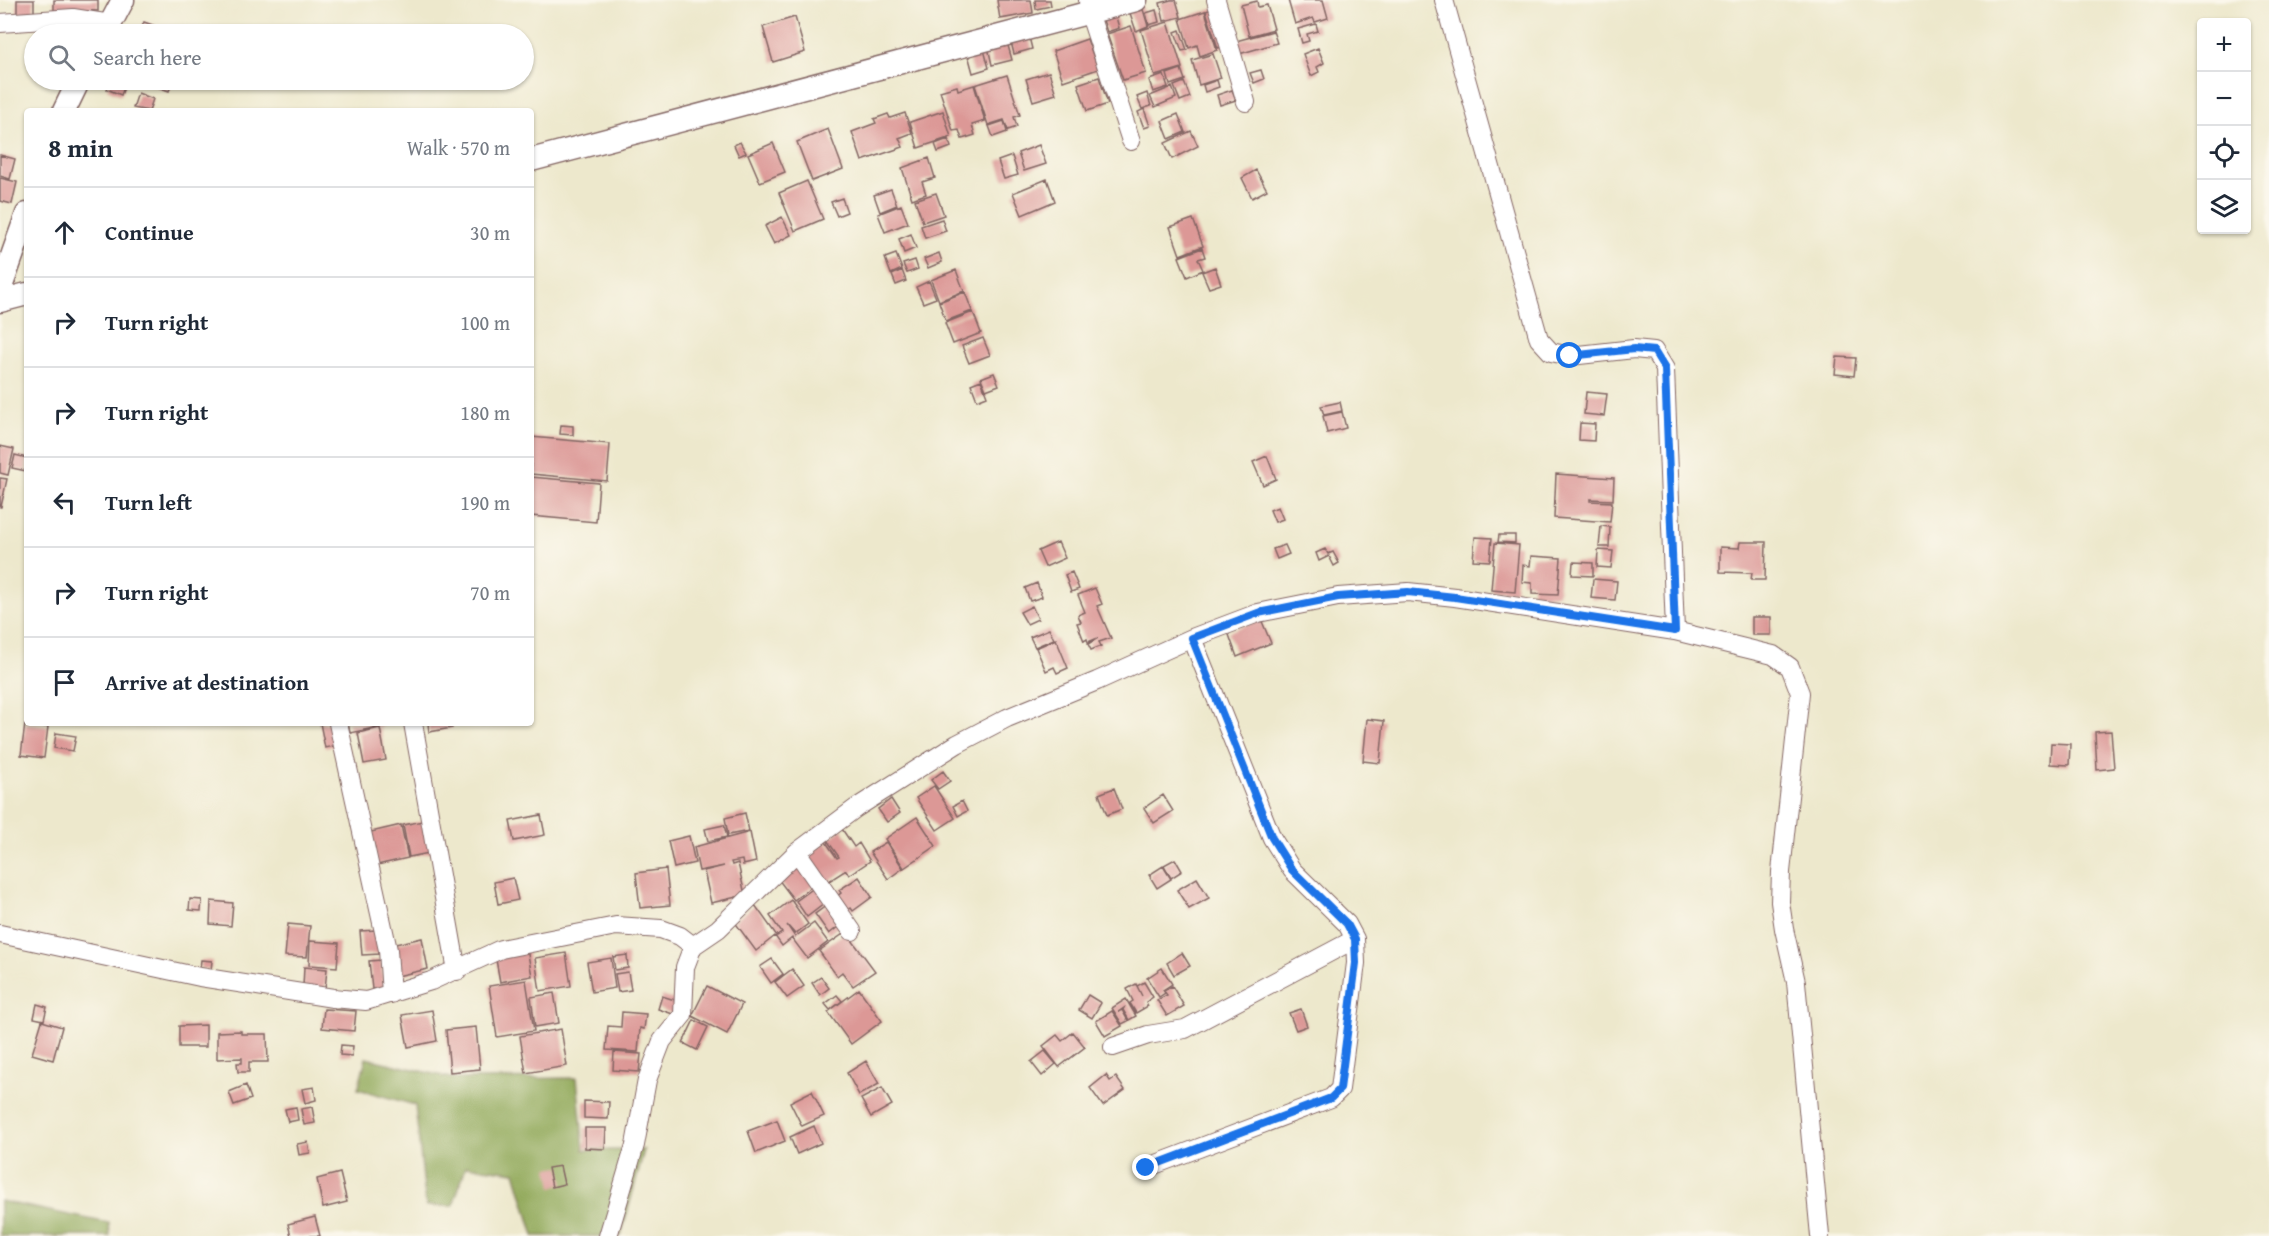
<!DOCTYPE html>
<html lang="en">
<head>
<meta charset="utf-8">
<style>
  :root { --surface:#fff; --page:#f6f6f7; --text:#1f2937; --muted:#747a83; --line:#e0e1e3 }
  body { margin:0; font-family:"Gentium Book Plus",serif; background:var(--page); color:var(--text) }
  .controls { position:absolute; right:18px; top:18px; display:grid; overflow:hidden; border-radius:6px; box-shadow:0 2px 4px #0004 }
  .controls button { width:54px; height:54px; display:grid; place-items:center; padding:0; border:0; border-bottom:2px solid var(--line); background:var(--surface); color:var(--text); font:30px sans-serif }
  .stop { position:absolute; width:18px; height:18px; margin:-14px; border:4px solid #1a73e8; border-radius:50%; background:#fff }
  .stop.end { background:#1a73e8; border-color:#fff; box-shadow:0 2px 6px #0008 }
  .list { margin:0; padding:0; list-style:none }
  h2 { display:flex; justify-content:space-between; align-items:center; height:78px; margin:0; padding:0 24px; font-size:26px }
  h2 small { font-size:20px; font-weight:400; color:var(--muted) }
  .list li { display:grid; grid-template-columns:39px 1fr auto; gap:18px; align-items:center; box-sizing:border-box; height:90px; padding:0 24px; border-top:2px solid var(--line) }
  .list b { display:block; font-size:22px; white-space:nowrap }
  .list em { font-size:20px; font-style:normal; color:var(--muted) }
  .icon { flex:none; width:33px; height:33px; fill:none; stroke:currentColor; stroke-width:2; stroke-linecap:round; stroke-linejoin:round }
  .map { position:relative; flex:none; width:2269px; height:1236px; overflow:hidden }
  .search { position:absolute; background:var(--surface); box-shadow:0 2px 4px #0004; left:24px; top:24px; width:510px; height:66px; display:flex; align-items:center; gap:15px; box-sizing:border-box; padding:0 21px; border-radius:33px; color:var(--muted); font-size:22px }
  .panel { position:absolute; background:var(--surface); box-shadow:0 2px 4px #0004; left:24px; top:108px; width:510px; height:618px; border-radius:6px }
  .map>svg:first-child { display:block }
  .forest { fill:#91a95a; stroke:#6e6442; stroke-width:1.5 }
  .building { fill:#dc9896 }
  .lines { fill:none; stroke-linecap:round; stroke-linejoin:round }
  .minor-casing { stroke:#836563; stroke-width:20 }
  .tertiary-casing { stroke:#836563; stroke-width:25 }
  .minor { stroke:#fff; stroke-width:18 }
  .tertiary { stroke:#fff; stroke-width:22 }
  .route { stroke:#1a73e8; stroke-width:8 }
</style>
</head>
<body>
<div class="map">
<svg width="2269" height="1236" viewBox="0 0 2269 1236">
  <rect width="100%" height="100%" fill="#fbf7ec"/>
  <filter id="ink" filterUnits="userSpaceOnUse"><feTurbulence type="fractalNoise" baseFrequency=".0167" numOctaves="2"/><feDisplacementMap in="SourceGraphic" scale="12" xChannelSelector="R" yChannelSelector="G"/><feConvolveMatrix kernelMatrix="1 2 1 2 8 2 1 2 1" color-interpolation-filters="sRGB"/></filter>
  <filter id="wash" filterUnits="userSpaceOnUse"><feTurbulence type="fractalNoise" baseFrequency=".008" numOctaves="4" result="noise"/><feDisplacementMap in="SourceGraphic" scale="24" xChannelSelector="R" yChannelSelector="G"/><feGaussianBlur stdDeviation="1.35" result="paint"/><feColorMatrix in="noise" values="0 0 0 0 0 0 0 0 0 0 0 0 0 0 0 0 0 1.4 0 .05"/><feComposite in="paint" operator="in"/></filter>
  <g filter="url(#wash)">
    <rect width="100%" height="100%" fill="#ede8cc"/>
    <path class="forest" d="M366 1058 456 1079 577 1078 584 1150H644L621 1236H534L515 1172 466 1166 453 1206H426L415 1105 358 1089Z
      M0 1201 109 1223 110 1236H0Z"/>
    <g id="blocks">
      <path class="building" d="M17 0H34V14H17Z
        M54 0H98V11L54 10Z
        M997 0H1031L1033 13 1000 19Z
        M1035 0H1050L1051 6 1036 9Z
        M1171 0H1176L1181 17 1164 21 1160 3Z
        M1288 0H1323L1328 18 1315 22 1313 18 1295 24Z
        M1257 1 1258 7 1267 5 1274 29 1249 36 1241 5Z
        M1142 6 1148 26 1136 31 1129 10Z
        M1216 8 1228 45 1218 48 1206 11Z
        M1156 10 1159 22 1149 25 1146 13Z
        M1205 11 1217 50 1200 56 1197 45 1189 48 1180 19Z
        M1115 13 1119 28 1107 32 1102 17Z
        M795 17 805 52 773 62 763 27Z
        M144 22 161 28 159 34H139Z
        M1168 22 1182 68 1155 76 1141 30Z
        M43 24H73V34H43Z
        M1316 24 1318 31 1307 34 1309 41 1302 43 1298 29Z
        M1131 26 1146 73 1123 80 1107 34Z
        M1180 30 1187 50 1182 51 1175 32Z
        M1273 31 1277 43 1239 54 1236 41Z
        M1029 37 1032 49 1014 54 1011 42Z
        M1087 39 1098 69 1063 81 1053 51Z
        M1007 42 1012 60 992 65 988 47Z
        M983 46 989 68 973 73 967 51Z
        M1318 48 1324 63 1317 67 1319 72 1311 76 1303 54Z
        M1213 54 1221 78 1199 85 1192 60Z
        M1181 69 1185 80 1170 85 1167 74Z
        M1261 70 1264 79 1254 83 1250 73Z
        M1049 72 1056 94 1033 101 1026 79Z
        M1007 75 1020 115 1014 117 1017 127 1008 130 1004 120 988 125 975 85Z
        M1164 75 1168 87 1153 92 1149 80Z
        M1099 77 1108 104 1087 111 1078 84Z
        M111 80H127L121 95 107 89Z
        M139 80H173L169 91Z
        M1217 80 1219 87 1205 92 1203 85Z
        M1184 82 1190 97 1180 101 1174 86Z
        M974 85 985 121 972 125 975 135 962 139 959 130 953 131 940 91 957 86 958 90Z
        M1172 87 1176 98 1155 107 1150 96Z
        M1232 90 1236 100 1220 105 1217 95Z
        M138 93 153 99 149 111 133 108Z
        M1147 93 1151 106 1142 109 1137 97Z
        M1144 109 1150 126 1144 128 1138 112Z
        M943 111 951 137 918 148 910 122Z
        M905 113 912 133 899 138 903 147 862 161 852 132 876 123 874 119 888 114 890 118Z
        M1178 114 1185 132 1169 139 1162 121Z
        M1004 121 1007 132 993 137 989 126Z
        M828 129 843 169 812 181 797 142Z
        M1191 131 1198 146 1172 159 1165 143Z
        M948 139 951 147 938 152 935 144Z
        M740 142 746 153 739 156 734 145Z
        M773 143 785 172 760 182 748 154Z
        M1039 145 1046 164 1024 171 1018 153Z
        M0 155 15 159 10 179 0 176Z
        M1012 156 1018 175 1004 179 998 161Z
        M929 158 935 178 922 182 926 194 912 199 902 168Z
        M1256 170 1267 190 1252 198 1242 178Z
        M0 178 17 182 12 204 0 201Z
        M1047 179 1055 201 1022 215 1013 193Z
        M807 181 823 219 795 231 779 193Z
        M891 189 897 205 880 212 874 195Z
        M936 193 944 215 923 222 915 200Z
        M842 198 847 212 837 216 831 202Z
        M901 205 908 223 885 232 878 214Z
        M782 217 791 235 774 244 765 226Z
        M942 219 946 231 925 238 921 226Z
        M1193 219 1203 246 1180 255 1170 227Z
        M911 234 916 248 904 253 899 239Z
        M1202 248 1205 257 1198 259 1203 270 1187 277 1179 257Z
        M939 253 942 262 928 268 924 259Z
        M896 254 902 269 891 274 885 258Z
        M915 260 918 269 907 273 903 264Z
        M1215 267 1221 284 1209 288 1202 272Z
        M902 270 906 281 896 285 892 275Z
        M956 270 964 291 939 301 931 280Z
        M929 281 936 298 923 303 916 287Z
        M965 292 972 311 946 321 939 302Z
        M973 312 981 333 953 344 945 323Z
        M983 338 990 355 969 363 962 346Z
        M1837 357 1856 358 1854 376 1835 374Z
        M994 373 999 385 986 390 981 378Z
        M981 380 987 396 977 400 971 384Z
        M1586 392 1607 394 1604 416 1584 414Z
        M1340 402 1342 411 1324 415 1321 406Z
        M1342 412 1346 428 1327 433 1323 416Z
        M1580 423 1595 424 1594 441 1579 440Z
        M561 425 573 426V435L560 434Z
        M531 437 610 444 607 481 531 474Z
        M0 446 14 449 8 475 0 473Z
        M15 455 27 458 26 471 12 468Z
        M1267 456 1276 479 1263 485 1253 462Z
        M1556 474 1614 478 1613 500 1590 499V501L1612 502 1610 522 1554 518Z
        M531 477 599 483 596 522 531 516Z
        M0 478 7 479 1 507H0Z
        M1278 507 1283 519 1275 522 1270 510Z
        M1601 526 1610 527 1609 547H1599Z
        M1499 535H1515V543L1498 542Z
        M1475 537 1492 538 1490 561 1473 560Z
        M1058 542 1065 558 1045 567 1038 551Z
        M1740 542H1766L1765 580H1751L1752 573 1720 572V547L1739 548Z
        M1495 543 1519 545 1515 592 1491 590Z
        M1285 545 1289 554 1277 559 1273 549Z
        M1325 549 1328 554 1333 552 1339 563 1334 566 1329 556 1319 561 1316 553Z
        M1598 550 1613 551 1611 568 1597 567Z
        M1531 556 1561 558 1558 595 1532 594V583L1522 582 1523 565 1530 566Z
        M1573 562 1593 563V576L1572 575Z
        M1072 572 1079 589 1071 592 1065 575Z
        M1593 579 1617 581 1615 600 1591 598Z
        M1037 583 1042 597 1030 601 1025 588Z
        M1095 588 1102 604 1097 606 1111 638 1099 642 1101 646 1091 650 1088 644 1098 638 1088 642 1087 639 1084 641 1077 623 1081 622 1078 615 1085 612 1078 595Z
        M1032 606 1038 619 1027 624 1020 612Z
        M1752 617H1771V635H1752Z
        M1261 619 1271 643 1237 657 1228 632Z
        M1049 629 1054 639 1035 647 1030 637Z
        M1056 639 1068 668 1057 673 1054 667 1046 671 1036 648Z
        M1367 719 1384 721 1380 763 1363 761Z
        M320 723H334L338 745 325 748Z
        M348 723H383V726L350 733Z
        M428 723H451L452 728 429 732Z
        M25 724 48 727 44 758 21 755Z
        M380 728 386 760 364 764 358 733Z
        M2111 731 2114 768 2097 770 2095 732Z
        M56 733 76 736 73 751 54 748Z
        M2051 743 2070 744 2069 765 2050 764Z
        M943 771 950 781 938 789 931 780Z
        M934 786 955 818 937 830 916 798Z
        M1114 788 1122 809 1107 815 1099 794Z
        M1163 795 1173 811 1154 823 1144 808Z
        M891 799 900 813 887 822 878 809Z
        M962 801 967 811 958 816 953 806Z
        M745 813 749 831 728 835 725 818Z
        M541 815 545 835 514 841 510 821Z
        M917 817 936 846 904 868 885 839Z
        M428 820 434 852 409 857 403 825Z
        M401 825 408 858 377 865 371 832Z
        M724 825 727 837 708 841 705 829Z
        M842 829 854 847 859 843 870 861 849 875 846 870 826 883 807 855 826 842 837 858 839 857 827 840Z
        M750 832 756 862 743 865 742 860 731 862 732 865 738 863 745 895 711 903 704 871 724 866 699 871 694 847Z
        M689 836 695 863 674 868 668 841Z
        M886 842 903 868 888 879 870 852Z
        M1175 859 1182 871 1171 878 1164 865Z
        M801 862 816 883 794 900 778 879Z
        M1163 866 1171 879 1157 888 1149 875Z
        M666 869 670 905 640 908 636 873Z
        M859 877 872 897 853 911 851 908 842 914 832 900 841 893 839 890Z
        M513 878 518 900 498 904 494 882Z
        M1197 878 1209 898 1189 909 1177 890Z
        M818 885 829 900 807 917 796 901Z
        M190 899 202 900 201 911 189 910Z
        M791 900 808 924 795 934 787 925 795 937 814 923 828 942 807 958 792 938 782 946 775 936 756 951 734 921 755 905 777 936 782 933 770 916Z
        M211 901 233 903 231 926 210 924Z
        M830 903 844 922 829 934 815 914Z
        M288 924 310 926 307 957 285 956Z
        M377 930 380 954 362 955 360 931Z
        M846 932 875 971 853 986 842 972 837 976 819 951Z
        M422 938 428 969 397 976 391 945Z
        M310 941 339 943 337 967 309 965Z
        M527 949 532 976 500 982 495 954Z
        M566 953 571 986 540 991 535 958Z
        M1182 953 1190 966 1174 975 1167 963Z
        M627 955 628 968 615 970 613 957Z
        M611 958 615 988 592 992 587 962Z
        M772 959 783 974 771 983 760 967Z
        M201 960 212 961 211 970 200 968Z
        M381 960 384 988 372 989 369 961Z
        M304 967 327 969 325 989 303 987Z
        M1162 968 1172 984 1163 990 1165 993 1159 997 1147 978Z
        M792 969 804 986 787 998 775 982Z
        M628 972 631 990 618 992 615 974Z
        M821 977 829 988 820 995 812 983Z
        M526 980 534 1031 497 1037 489 986Z
        M1144 982 1153 997 1146 1002 1148 1006 1136 1013 1130 1003 1133 1001 1127 989 1136 984 1142 996 1137 986Z
        M707 986 742 1004 727 1034 692 1016Z
        M1172 986 1184 1006 1167 1016 1157 1000 1167 995 1164 991Z
        M859 989 882 1021 851 1044 828 1012Z
        M554 993 559 1023 535 1027 531 997Z
        M837 995 842 1001 830 1010 825 1004Z
        M1088 995 1101 1003 1092 1018 1079 1010Z
        M662 996 678 1001 673 1014 658 1009Z
        M1126 999 1136 1016 1129 1020 1123 1010 1124 1008 1118 1012 1122 1010 1128 1021 1122 1024 1112 1008Z
        M37 1004 47 1007 44 1020 34 1018Z
        M324 1009 356 1011 354 1031 322 1028Z
        M1301 1009 1307 1026 1296 1030 1289 1013Z
        M432 1010 437 1041 408 1047 402 1015Z
        M1112 1011 1122 1026 1105 1036 1096 1021Z
        M622 1012 646 1014 644 1029 640 1028 638 1052 606 1050 608 1026 621 1027Z
        M694 1020 708 1027 697 1050 683 1043Z
        M42 1021 62 1027 53 1060 32 1054Z
        M206 1025V1047H179V1026Z
        M476 1027 480 1069 450 1072 446 1030Z
        M561 1029 567 1066 526 1073 520 1036Z
        M241 1031V1034H267L268 1062H249V1072H238L237 1063H242V1058L217 1059V1032Z
        M1073 1032 1085 1047 1059 1067 1043 1046 1057 1035 1062 1041Z
        M341 1045 353 1046 352 1056 340 1055Z
        M1045 1051 1056 1064 1042 1076 1031 1062Z
        M614 1052 641 1054 639 1072 613 1070Z
        M866 1061 879 1084 859 1095 847 1073Z
        M1106 1075 1110 1081 1116 1077 1125 1090 1103 1106 1090 1088Z
        M246 1085 251 1099 234 1105 229 1092Z
        M314 1087 316 1100 305 1103 302 1089Z
        M882 1088 892 1105 871 1117 861 1099Z
        M812 1091 824 1116 802 1126 790 1102Z
        M584 1101 609 1102 608 1119 584 1118Z
        M296 1107 298 1120 288 1122 285 1109Z
        M312 1107 315 1123 304 1125 301 1109Z
        M777 1120 785 1141 756 1153 748 1131Z
        M814 1126 821 1143 797 1154 790 1137Z
        M585 1128H606L605 1149 585 1148Z
        M308 1142 310 1153 299 1155 297 1144Z
        M560 1166 564 1184 552 1187 548 1168Z
        M340 1173 347 1202 323 1208 317 1179Z
        M315 1217 320 1236H291L288 1224Z"/>
    </g>
  </g>
  <g filter="url(#ink)">
    <use href="#blocks" fill-opacity="0" stroke="#836563" stroke-width="1.5"/>
    <g class="lines">
      <g class="minor-casing">
        <path id="minor" d="M1088 0 1089 12 1131 141
          M1216 0 1246 102
          M1444 0 1539 339 1551 352 1570 356 1634 349 1654 351 1665 369 1675 631
          M0 23 73 18 111 24
          M338 723 388 950 391 994
          M413 723 457 971
          M797 852 852 931
          M0 934 200 977 333 998 366 1001 431 981 501 949 616 926 661 929 680 936 693 946
          M1113 1047 1148 1035 1185 1029 1355 939
          M1146 1168 1331 1098 1340 1089 1356 963 1355 939 1347 924 1292 870 1272 838 1192 638
          M608 1236 635 1145 647 1080 662 1041 683 1015 685 967 693 946 718 929 797 852 856 808 957 744 1007 718 1097 681 1192 638 1258 613 1338 597 1408 592 1455 597 1675 631 1773 655 1790 667 1800 693 1781 872 1780 902 1784 929 1796 982 1820 1236"/>
      </g>
      <g class="tertiary-casing">
        <path id="tertiary" d="M105 34 123 0
          M64 111 79 80
          M531 160 1136 0
          M0 290 27 214
          M0 301 27 294"/>
      </g>
      <use href="#minor" class="minor"/>
      <use href="#tertiary" class="tertiary"/>
    </g>
  </g>
  <g class="lines" filter="url(#ink)">
    <path class="route" d="M1146 1168 1331 1098 1340 1089 1356 963 1355 939 1347 924 1292 870 1272 838 1192 638 1258 613 1338 597 1408 592 1455 597 1675 631 1665 369 1654 351 1634 349 1570 356"/>
  </g>
</svg>
<div class="controls">
<button>+</button>
<button>−</button>
<button><svg class="icon" aria-label="locate" viewBox="0 0 24 24"><circle cx="12" cy="12" r="6"/><path d="M12 2v4M12 18v4M2 12h4M18 12h4"/></svg></button>
<button><svg class="icon" aria-label="layers" viewBox="0 0 24 24"><path d="M12 4l9 5-9 5-9-5zM3 14l9 5 9-5"/></svg></button>
</div>
<div class="stop" style="left:1570px;top:356px"></div>
<div class="stop end" style="left:1146px;top:1168px"></div>
<div class="search"><svg class="icon" aria-label="search" viewBox="0 0 24 24"><circle cx="10" cy="10" r="6"/><path d="M15 15l6 6"/></svg>Search here</div>
<section class="panel">
<h2>8 min<small>Walk · 570 m</small></h2>
<ul class="list">
<li><svg class="icon" aria-label="ahead" viewBox="0 0 24 24"><path d="M12 20V5M6 11l6-6 6 6"/></svg><div><b>Continue</b></div><em>30 m</em></li>
<li><svg class="icon" aria-label="right" viewBox="0 0 24 24"><path d="M7 20v-9h11M14 6l5 5-5 5"/></svg><div><b>Turn right</b></div><em>100 m</em></li>
<li><svg class="icon" aria-label="right" viewBox="0 0 24 24"><path d="M7 20v-9h11M14 6l5 5-5 5"/></svg><div><b>Turn right</b></div><em>180 m</em></li>
<li><svg class="icon" aria-label="left" viewBox="0 0 24 24"><path d="M17 20v-9H6M10 6l-5 5 5 5"/></svg><div><b>Turn left</b></div><em>190 m</em></li>
<li><svg class="icon" aria-label="right" viewBox="0 0 24 24"><path d="M7 20v-9h11M14 6l5 5-5 5"/></svg><div><b>Turn right</b></div><em>70 m</em></li>
<li><svg class="icon" aria-label="arrive" viewBox="0 0 24 24"><path d="M6 21V4h12l-3 4 3 4H6"/></svg><div><b>Arrive at destination</b></div></li>
</ul>
</section>
</div>
</body>
</html>
